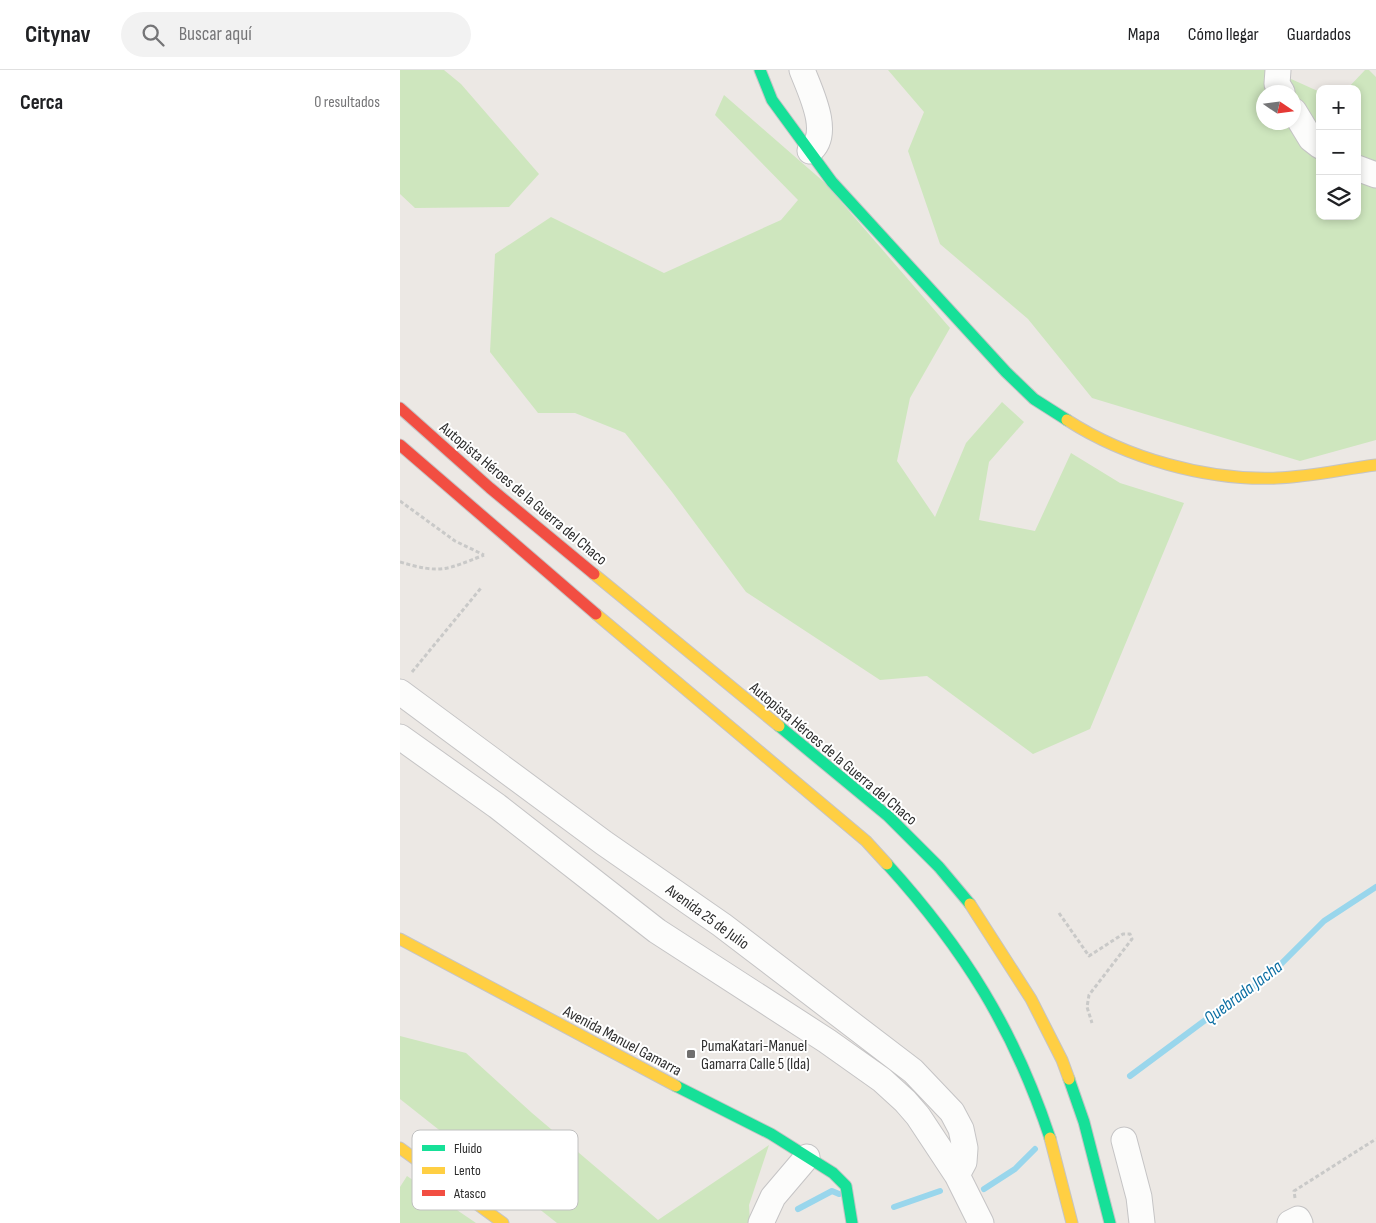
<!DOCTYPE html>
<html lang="es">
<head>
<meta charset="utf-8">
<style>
  :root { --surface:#fff; --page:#f2f2f2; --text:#202124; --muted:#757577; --line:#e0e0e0 }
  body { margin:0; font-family:"Sofia Sans Condensed",sans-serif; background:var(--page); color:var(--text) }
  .controls { position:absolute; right:15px; top:15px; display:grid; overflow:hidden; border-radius:10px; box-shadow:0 2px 8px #0003 }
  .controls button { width:45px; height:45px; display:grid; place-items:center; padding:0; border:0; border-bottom:1px solid var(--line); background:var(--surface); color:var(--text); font:25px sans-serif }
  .compass { position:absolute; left:856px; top:15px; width:45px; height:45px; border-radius:50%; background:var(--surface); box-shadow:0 2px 8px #0003; rotate:103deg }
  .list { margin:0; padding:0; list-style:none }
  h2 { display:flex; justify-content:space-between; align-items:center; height:65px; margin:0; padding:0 20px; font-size:21px }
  h2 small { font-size:16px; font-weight:400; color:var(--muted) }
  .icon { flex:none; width:28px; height:28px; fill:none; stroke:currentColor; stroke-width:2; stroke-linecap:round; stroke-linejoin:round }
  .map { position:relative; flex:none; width:976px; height:1153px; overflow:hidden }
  header { display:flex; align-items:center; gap:30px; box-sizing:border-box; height:70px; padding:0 25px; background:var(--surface); border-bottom:1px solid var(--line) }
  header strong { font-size:24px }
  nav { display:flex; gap:28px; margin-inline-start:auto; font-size:18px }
  .search { width:350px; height:45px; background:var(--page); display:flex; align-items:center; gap:12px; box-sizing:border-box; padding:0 18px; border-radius:28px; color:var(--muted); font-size:19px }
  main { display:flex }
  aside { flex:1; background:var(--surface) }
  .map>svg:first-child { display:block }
  .green { fill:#cee6be; fill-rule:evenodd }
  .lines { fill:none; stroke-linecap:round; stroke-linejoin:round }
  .stream { stroke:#99d6ec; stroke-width:6 }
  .street-casing { stroke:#c5c4c5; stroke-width:27 }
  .fast-casing { stroke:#c5c4c5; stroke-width:13 }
  .slow-casing { stroke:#c5c4c5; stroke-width:13 }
  .jam-casing { stroke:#c5c4c5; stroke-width:13 }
  .path { stroke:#c9c9c8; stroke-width:3; stroke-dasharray:4 2.5; stroke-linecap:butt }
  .street { stroke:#fcfcfb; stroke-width:25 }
  .fast { stroke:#16e098; stroke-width:11 }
  .slow { stroke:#ffcf43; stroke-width:11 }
  .jam { stroke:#f24e42; stroke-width:11 }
  .poi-dot { fill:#706f6e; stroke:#fff; stroke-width:2 }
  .labels { text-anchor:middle; stroke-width:4; stroke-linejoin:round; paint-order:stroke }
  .street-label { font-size:16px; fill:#2e2e2e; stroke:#fff }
  .poi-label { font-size:16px; fill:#2e2e2e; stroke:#fff; text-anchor:start }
  .water-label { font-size:18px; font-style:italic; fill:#0d6fa3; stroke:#fff }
  .key { fill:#fff; stroke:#c0c0c0; stroke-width:1 }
  .key-label { font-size:14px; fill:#2e2e2e }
</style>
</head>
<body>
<header>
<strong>Citynav</strong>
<div class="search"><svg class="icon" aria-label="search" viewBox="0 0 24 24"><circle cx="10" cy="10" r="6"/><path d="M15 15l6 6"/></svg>Buscar aquí</div>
<nav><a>Mapa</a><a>Cómo llegar</a><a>Guardados</a></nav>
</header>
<main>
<aside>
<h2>Cerca<small>0 resultados</small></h2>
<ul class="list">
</ul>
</aside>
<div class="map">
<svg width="976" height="1153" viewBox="0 0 976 1153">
  <rect width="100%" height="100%" fill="#ece8e4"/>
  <path class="green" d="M0 0H44L61 14 139 104 109 137 15 138 0 124Z
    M488 0H871L920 22V146H957V19H947L965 0H969L976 7V370L900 391 692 328 628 249 540 174 508 81 524 42ZM864 22H894V52H864Z
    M324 25 424 112 550 258 510 328 497 391 535 447 566 373 602 332 624 352 589 392 579 450 635 461 671 383 720 413 784 433 690 659 633 684 527 606 480 610 346 522 272 422 225 363 175 343H138L90 282 95 184 151 147 264 203 381 150 398 130 315 45Z
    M0 966 66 983 132 1043 258 1150 369 1075 349 1135 350 1153H157L0 1029Z
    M7 1106 76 1153H0V1117Z"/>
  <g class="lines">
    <path class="stream" d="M730 1006 839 925 866 909 924 851 976 817
      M584 1119 615 1099 635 1079
      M494 1137 540 1121
      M398 1139 432 1121 439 1124"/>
    <g class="street-casing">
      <path id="street" d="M402 0C410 21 432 64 410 81
        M878 0 877 14 882 22
        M894 41 911 69 920 76
        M957 98 976 105
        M0 622 204 773 322 855 513 1001 552 1042 561 1059 565 1078 564 1092 557 1105
        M0 667 97 736 257 861 427 971 482 1010 505 1031 518 1046 557 1105 581 1153
        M724 1070 739 1127 742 1153
        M361 1153 373 1127 407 1087
        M890 1153 898 1149 900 1153"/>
    </g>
    <g class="fast-casing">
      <path id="fast" d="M360 0 372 30 432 112 606 302 634 329 667 350
        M379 656 488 746 539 797 570 834
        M487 794C564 879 614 959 650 1068
        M669 1009 684 1052 710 1153
        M276 1016 371 1064 433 1103 446 1116 452 1153"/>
    </g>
    <g class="slow-casing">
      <path id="slow" d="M667 350C726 388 807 411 877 408 910 407 944 399 976 395
        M194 504 379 656
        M196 544 466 771 487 794
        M570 834 631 929 662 990 669 1009
        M0 869 276 1016
        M650 1068 672 1153
        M0 1078 103 1153"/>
    </g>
    <g class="jam-casing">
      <path id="jam" d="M0 338 90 418 194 504
        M0 375 196 544"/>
    </g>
    <path class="path" d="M0 431 55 471 84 485
      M0 492C41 504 46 500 84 485
      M12 602 81 518
      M659 843 689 886 723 864H730L732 869 689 925 687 937 692 953
      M895 1128 894 1121 976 1069"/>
    <use href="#street" class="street"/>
    <use href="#fast" class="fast"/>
    <use href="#slow" class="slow"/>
    <use href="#jam" class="jam"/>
  </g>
  <rect class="poi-dot" x="286" y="979" width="10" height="10" rx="2.5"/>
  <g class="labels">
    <g class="street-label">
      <text transform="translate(124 423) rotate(40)" y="6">Autopista Héroes de la Guerra del Chaco</text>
      <text transform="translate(434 683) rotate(40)" y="6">Autopista Héroes de la Guerra del Chaco</text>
      <text transform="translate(308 846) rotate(36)" y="6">Avenida 25 de Julio</text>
      <text transform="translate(223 970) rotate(28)" y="6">Avenida Manuel Gamarra</text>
    </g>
    <g class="poi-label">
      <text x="301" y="981">PumaKatari-Manuel<tspan x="301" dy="18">Gamarra Calle 5 (Ida)</tspan></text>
    </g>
    <g class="water-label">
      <text transform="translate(843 922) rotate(-37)" y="6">Quebrada Jacha</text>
    </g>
  </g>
  <rect x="12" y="1060" width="166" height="80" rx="8" class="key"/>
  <rect x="22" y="1075" width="23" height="6" fill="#16e098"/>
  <rect x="22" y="1097" width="23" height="7" fill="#ffcf43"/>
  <rect x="22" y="1120" width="23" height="6" fill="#f24e42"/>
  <g class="key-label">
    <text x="54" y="1083">Fluido</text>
    <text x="54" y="1105">Lento</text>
    <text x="54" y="1128">Atasco</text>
  </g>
</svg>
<div class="controls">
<button>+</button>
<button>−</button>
<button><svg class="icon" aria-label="layers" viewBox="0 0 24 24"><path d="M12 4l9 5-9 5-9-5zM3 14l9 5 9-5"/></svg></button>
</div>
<svg class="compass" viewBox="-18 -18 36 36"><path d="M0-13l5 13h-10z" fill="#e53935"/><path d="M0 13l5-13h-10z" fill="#757577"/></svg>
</div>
</main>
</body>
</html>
